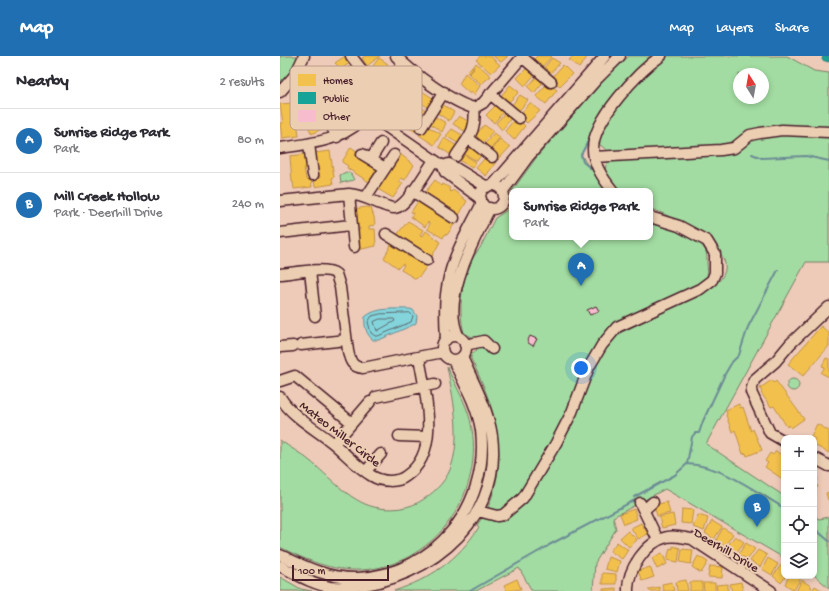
<!DOCTYPE html>
<html lang="en">
<head>
<meta charset="utf-8">
<style>
  :root { --surface:#fff; --page:#f7f7f7; --text:#2b2b33; --muted:#7c7c81; --line:#e1e1e2; --accent:#1f6fb2 }
  body { margin:0; font-family:"Gochi Hand",sans-serif; background:var(--page); color:var(--text) }
  .controls { position:absolute; right:12px; bottom:12px; display:grid; overflow:hidden; border-radius:8px; box-shadow:0 2px 6px #0003 }
  .controls button { width:36px; height:36px; display:grid; place-items:center; padding:0; border:0; border-bottom:1px solid var(--line); background:var(--surface); color:var(--text); font:20px sans-serif }
  .compass { position:absolute; left:453px; top:12px; width:36px; height:36px; border-radius:50%; background:var(--surface); box-shadow:0 2px 6px #0003; rotate:349deg }
  .scale { position:absolute; left:12px; bottom:10px; width:97px; box-sizing:border-box; padding-left:4px; border:2px solid #4a1f2b; border-top:0; font-size:11px; line-height:14px; white-space:nowrap; color:#4a1f2b; -webkit-text-stroke:3px #eccfb3; paint-order:stroke }
  .you { position:absolute; left:301px; top:312px; width:14px; height:14px; margin:-10px; border:3px solid #fff; border-radius:50%; background:#1a73e8; box-shadow:0 0 0 6px #1a73e833 }
  .badge { display:grid; place-items:center; width:26px; height:26px; border-radius:50%; background:var(--accent); color:#fff; font-size:13px; font-weight:700 }
  .pin { position:absolute; translate:-50% -33px; filter:drop-shadow(0 1px 2px #0008) }
  .pin::after { content:''; position:absolute; top:21px; width:14px; height:12px; background:inherit; clip-path:polygon(0 0,100% 0,50% 100%) }
  .popup { position:absolute; left:229px; top:132px; width:144px; height:52px; box-sizing:border-box; display:grid; place-content:center; border-radius:8px; background:var(--surface); filter:drop-shadow(0 1px 3px #0005); font-size:13px; white-space:nowrap; color:var(--muted) }
  .popup b { font-size:15px; color:var(--text) }
  .popup::after { content:''; position:absolute; left:50%; top:100%; margin-left:-8px; border:8px solid transparent; border-top-color:var(--surface) }
  .list { margin:0; padding:0; list-style:none }
  h2 { display:flex; justify-content:space-between; align-items:center; height:52px; margin:0; padding:0 16px; font-size:17px }
  h2 small { font-size:13px; font-weight:400; color:var(--muted) }
  .list li { display:grid; grid-template-columns:26px 1fr auto; gap:12px; align-items:center; box-sizing:border-box; height:64px; padding:0 16px; border-top:1px solid var(--line) }
  .list b { display:block; font-size:15px; white-space:nowrap }
  .list p { margin:0; font-size:13px; white-space:nowrap; color:var(--muted) }
  .list em { font-size:13px; font-style:normal; color:var(--muted) }
  .icon { flex:none; width:22px; height:22px; fill:none; stroke:currentColor; stroke-width:2; stroke-linecap:round; stroke-linejoin:round }
  .map { position:relative; flex:none; width:549px; height:535px; overflow:hidden }
  header { display:flex; align-items:center; gap:24px; box-sizing:border-box; height:56px; padding:0 20px; background:var(--accent); color:#fff }
  header strong { font-size:19px }
  nav { display:flex; gap:22px; margin-inline-start:auto; font-size:14px }
  main { display:flex }
  aside { flex:1; background:var(--surface) }
  .map>svg:first-child { display:block }
  .green { fill:#a2dca2; stroke:#767e66; fill-rule:evenodd }
  .water { fill:#83d5db; stroke:#6c8c95 }
  .homes { fill:#f2c14e; stroke:#c09044 }
  .public { fill:#17a398; stroke:#267b77 }
  .lines { fill:none; stroke-linecap:round; stroke-linejoin:round }
  .shore { stroke:#616871; stroke-width:1 }
  .stream { stroke:#6c8c95; stroke-width:2 }
  .building { fill:#f7bdcf; stroke:#4a1f2b }
  .minor-casing { stroke:#4a1f2b; stroke-width:13 }
  .minor { stroke:#eccfb3; stroke-width:10 }
  .labels { text-anchor:middle; stroke-width:4; stroke-linejoin:round; paint-order:stroke }
  .street-label { font-size:13px; fill:#4a1f2b; stroke:#eccfb3 }
  .key { fill:#eccfb3; stroke:#bb9a8a; stroke-width:1 }
  .key-label { font-size:11px; fill:#4a1f2b }
</style>
</head>
<body>
<header>
<strong>Map</strong>
<nav><a>Map</a><a>Layers</a><a>Share</a></nav>
</header>
<main>
<aside>
<h2>Nearby<small>2 results</small></h2>
<ul class="list">
<li><span class="badge">A</span><div><b>Sunrise Ridge Park</b><p>Park</p></div><em>80 m</em></li>
<li><span class="badge">B</span><div><b>Mill Creek Hollow</b><p>Park · Deerhill Drive</p></div><em>240 m</em></li>
</ul>
</aside>
<div class="map">
<svg width="549" height="535" viewBox="0 0 549 535">
  <rect width="100%" height="100%" fill="#eecbb9"/>
  <filter id="ink" filterUnits="userSpaceOnUse"><feTurbulence type="fractalNoise" baseFrequency=".025" numOctaves="2"/><feDisplacementMap in="SourceGraphic" scale="8" xChannelSelector="R" yChannelSelector="G"/><feConvolveMatrix kernelMatrix="1 2 1 2 8 2 1 2 1" color-interpolation-filters="sRGB"/></filter>
  <g filter="url(#ink)">
    <path class="green" d="M0 0H28L0 39Z
      M349 0H377L312 79 301 98 306 107 317 116 330 135H232L256 102 325 23Z
      M384 0H507L534 15 549 17V206H526L426 388 504 440V502L385 433 333 461 336 473 315 507 313 535H252L239 512 196 535H114C150 523 178 504 199 471L197 469 204 459 211 461 246 443 312 311 329 285 340 277 428 234C467 209 431 185 406 170 395 164 383 156 370 153V135H337C330 125 320 115 329 104V96L319 88 318 80 343 40ZM459 18H483V42H459Z
      M66 116 71 118 74 124 61 127 60 119Z
      M232 135V181H370V163C383 169 418 180 425 193 427 197 427 203 427 208 428 215 428 220 424 226L334 270 243 439 222 457 206 456C231 401 216 353 191 303V298L197 294 194 282 184 277C177 251 182 212 200 192L215 162 226 155 230 150Z
      M167 311C176 331 189 351 192 373 203 442 152 510 81 514 52 515 25 504 0 491V384C10 392 21 397 30 405 49 420 69 445 94 451 110 455 130 453 144 443 156 435 168 423 172 408 181 379 173 340 167 311Z
      M507 329a6 6 0 1 1 12 0a6 6 0 1 1-12 0Z
      M534 460 539 463 549 461V532L534 519Z
      M0 521 21 533 32 535H0Z"/>
    <path class="water" d="M130 253 133 254 137 260 136 267 133 269 99 284H93C86 278 84 270 85 261 96 251 115 253 130 253Z"/>
    <path class="homes" d="M65 0H69L73 5 61 13 55 7Z
      M85 0H100L87 10 82 2Z
      M200 0H210L220 9 211 17 196 4Z
      M213 0H228L221 6Z
      M257 0H272L261 12 253 4Z
      M293 0H308L299 12 289 4Z
      M99 2 108 8 100 20 90 14Z
      M272 2 280 7 269 19 263 13Z
      M75 7 79 12 66 22 62 16Z
      M196 7 211 20 201 28 189 18Z
      M283 9 292 18 280 30 276 27 278 25 273 20Z
      M192 10 194 13 189 18 187 16Z
      M247 12 255 18 245 30 237 22Z
      M81 15 85 21 72 30 68 25Z
      M185 17 200 30 194 39 191 36 190 38 179 28Z
      M257 20 264 25 254 37 248 31Z
      M125 21 137 29 131 38 118 30Z
      M86 23 94 29 86 41 77 35Z
      M49 24 52 30H54L56 37 57 36 62 48 69 58 54 66 44 48 47 47 42 37 36 40 33 33Z
      M230 29 239 36 228 47 221 40Z
      M266 29 271 33 273 31 277 34 266 48 256 40Z
      M117 31 131 39 125 46 113 38Z
      M31 34 35 41 30 44 35 53 38 51 47 70 32 78 17 49H18L15 42Z
      M142 35 154 43 149 52 136 44Z
      M240 39 248 44 238 56 231 50Z
      M111 41 124 49 120 56 107 47Z
      M13 47 14 54H16L19 80 2 82 0 67H3L0 48Z
      M135 47 147 55 143 63 129 54Z
      M250 47 260 55 247 67 244 64 246 62 241 57Z
      M106 48 120 57 114 63 102 56Z
      M162 48 174 56 169 65 156 56Z
      M216 49 224 55 214 67 206 59Z
      M226 56 232 61 222 74 216 67Z
      M127 57 139 65 135 70 138 72 136 76 120 67Z
      M154 60 166 67 162 76 149 67Z
      M179 60 191 67 186 76 173 68Z
      M234 64 240 69 242 67 245 70 234 84 225 75Z
      M204 69 213 75 203 87 195 80Z
      M149 71 161 78 154 89 139 79 142 74 145 76Z
      M172 73 184 80 179 88 166 80Z
      M214 77 220 81 210 94 204 89Z
      M164 82 177 90 171 99 159 91Z
      M220 83 230 91 218 104 214 101 217 99 211 94Z
      M71 91 78 96 75 100 85 106 86 104 98 112 89 126 67 112 68 110 62 106Z
      M188 91 201 99 197 105 183 97Z
      M50 95 54 121 52 122 53 128 35 131 34 122H40L38 112H35L34 97Z
      M119 97 134 109 125 124 121 122 119 125 123 127 113 142 96 132Z
      M26 98 28 112H24L26 123H31L32 131 14 133 13 126H12L10 100Z
      M183 98 196 106 192 112 179 104Z
      M206 101 216 106 206 120 196 112Z
      M155 124 162 130 163 128 170 132 169 134 171 136 173 134 187 145 178 161 143 139Z
      M139 144 175 167 167 179 165 178 163 182 147 173 150 168 148 166 145 171 131 161 133 157 131 156Z
      M87 151 91 152 94 161 95 169 89 170V173H95L96 190 77 194 76 174H80V172H76L73 153Z
      M128 165 143 174 140 179 143 180 146 175 160 186 151 202 116 180Z
      M113 185 129 197 127 200 129 201 131 198 148 208 140 220H139L136 223 121 214 124 209 122 208 118 212 104 202Z
      M541 270 549 277V290L523 320 508 308Z
      M546 302 549 303V321L541 317 545 311 542 310Z
      M492 324 494 327 496 325 524 363 511 372 509 369 507 371 494 350 491 351 481 337 482 336 480 332Z
      M459 348 460 352 463 351 471 375 473 373 482 394 467 400 466 397 463 398 455 374 452 376 446 359 447 358 446 354Z
      M537 368 549 375V397L534 389V382H530Z
      M496 395 504 401V424L485 411 488 407 485 405 490 397 493 399Z
      M534 420 538 423 535 428 538 430 534 436Z
      M549 436V444H548L546 437Z
      M387 446 390 457 377 460 374 449Z
      M354 453 357 463 344 468 340 458Z
      M402 453 413 454 411 468 401 467Z
      M393 458 395 469 382 472 379 461Z
      M418 459 428 462 424 475 413 471Z
      M432 465 442 471 434 483 425 477Z
      M361 467 368 478 358 483 351 472Z
      M443 472 453 478 445 490 436 484Z
      M348 475 357 484 349 491 340 482Z
      M455 480 464 486 456 497 447 491Z
      M337 486 348 494 342 503 330 495Z
      M466 487 475 493 468 503 458 499Z
      M393 490 400 492 398 506 387 504 390 492 393 493Z
      M402 493 413 494 411 508 400 506Z
      M478 494 487 499 480 511 470 505Z
      M382 497 387 508 377 513 372 502Z
      M418 500 428 506 421 517 412 511Z
      M328 501 340 505 337 516 325 513Z
      M488 502 498 508 492 519 482 513Z
      M501 509 504 511V520H506L501 527 493 520Z
      M430 510 443 511 442 522 428 521Z
      M370 511 374 521 362 525 358 515Z
      M322 517 336 518V528H322Z
      M509 520H518L521 522 514 534 505 528Z
      M237 523 241 533 227 535 224 529Z
      M406 524 408 535H397L396 526Z
      M522 524 532 531 529 535H516Z
      M392 526 394 535H383L382 528Z
      M410 526H422V535H410Z
      M461 526 463 535H452L450 528Z
      M423 527H435V535H424Z
      M448 528V535H437L436 529Z
      M535 530 543 535H532Z
      M379 531 380 535H369V533Z
      M336 532V535H323V533Z"/>
    <path class="public" d="M543 0H549V6L542 4Z"/>
    <g class="lines">
      <path class="shore" d="M130 257 133 260 131 266 98 280H95L91 277 88 266 92 260 100 258Z
        M100 263H114L115 265 97 275 94 266Z"/>
      <path class="stream" d="M312 77 301 99 303 106 315 116
        M472 98 482 102 526 100 549 105
        M407 408 412 381 415 377H419L423 365 445 318 452 306 459 299 468 271 498 214
        M354 441 395 419 407 408C443 410 473 434 504 452
        M534 472 549 485
        M269 489 355 444
        M190 535 268 490"/>
    </g>
    <path class="building" d="M316 250 319 255 310 259 307 254Z
      M250 280 257 283 253 290 247 286Z"/>
    <g class="lines">
      <g class="minor-casing">
        <path id="minor" d="M71 0 85 18 105 31
          M116 0C131 16 173 47 194 52L203 47 243 0
          M242 1 271 26
          M0 36 15 19 24 0
          M210 38 239 62
          M37 43 57 81
          M88 58 163 110 165 116 201 143
          M141 72 164 36
          M188 82 212 101
          M29 88 33 119
          M0 92C33 87 67 85 89 56 101 40 110 22 123 8
          M82 98 105 112
          M176 100C188 81 197 76 194 52
          M314 101 441 94 454 92 470 79 480 77 502 74 549 76
          M91 103 101 87
          M163 110 169 108 207 131
          M213 129 325 0
          M200 141a12 12 0 1 1 24 0a12 12 0 1 1-24 0Z
          M132 135 174 162
          M223 135 248 101 317 23 340 0
          M333 135C324 124 313 107 313 93 313 64 358 16 381 0
          M69 138 74 191
          M86 141 114 99
          M0 145 69 138C84 139 95 147 109 151 113 153 118 152 121 149 132 141 146 116 154 104
          M0 177 71 169
          M106 178 147 204
          M30 215 35 260
          M0 218C13 217 47 210 56 218L60 231 68 295C70 305 72 311 83 312L163 296
          M162 292a12 12 0 1 1 24 0a12 12 0 1 1-24 0Z
          M179 281C160 245 193 186 210 152
          M166 284C165 264 164 245 168 226 173 198 190 172 202 147
          M21 289 66 284
          M185 289 204 285 212 293
          M0 291 13 290
          M0 325 15 320 72 367
          M0 341C13 362 36 373 54 388 66 398 78 412 92 420 102 426 117 427 126 420 162 396 145 337 139 301
          M96 341 155 328
          M119 380 147 381
          M504 385 490 377 471 336 474 324 495 306 510 288 549 251
          M54 388 90 346
          M534 402 549 410
          M86 415 101 398
          M360 447 378 484
          M364 454 373 446
          M198 455 217 460 223 459 243 442 276 387 292 356 309 311 322 289 337 271 420 233 432 224 435 217V198L427 185 399 170 370 161
          M0 499C25 511 49 523 78 522 155 518 210 450 201 374 197 349 184 327 173 304
          M0 510C16 518 32 528 50 531 136 535 224 470 212 380 208 352 193 326 182 301
          M348 535C347 514 366 486 387 481 395 479 404 482 412 483L491 535"/>
      </g>
      <use href="#minor" class="minor"/>
    </g>
  </g>
  <g class="labels">
    <g class="street-label">
      <text transform="translate(61 377) rotate(38)" y="5">Mateo Miller Circle</text>
      <text transform="translate(447 493) rotate(31)" y="5">Deerhill Drive</text>
    </g>
  </g>
  <rect x="10" y="10" width="132" height="64" rx="6" class="key"/>
  <rect x="18" y="18" width="18" height="12" fill="#f2c14e"/>
  <rect x="18" y="36" width="18" height="12" fill="#17a398"/>
  <rect x="18" y="54" width="18" height="12" fill="#f7bdcf"/>
  <g class="key-label">
    <text x="43" y="28">Homes</text>
    <text x="43" y="46">Public</text>
    <text x="43" y="64">Other</text>
  </g>
</svg>
<div class="controls">
<button>+</button>
<button>−</button>
<button><svg class="icon" aria-label="locate" viewBox="0 0 24 24"><circle cx="12" cy="12" r="6"/><path d="M12 2v4M12 18v4M2 12h4M18 12h4"/></svg></button>
<button><svg class="icon" aria-label="layers" viewBox="0 0 24 24"><path d="M12 4l9 5-9 5-9-5zM3 14l9 5 9-5"/></svg></button>
</div>
<svg class="compass" viewBox="-18 -18 36 36"><path d="M0-13l5 13h-10z" fill="#e53935"/><path d="M0 13l5-13h-10z" fill="#7c7c81"/></svg>
<div class="scale">100 m</div>
<div class="you"></div>
<div class="pin badge" style="left:301px;top:230px">A</div>
<div class="popup"><b>Sunrise Ridge Park</b>Park</div>
<div class="pin badge" style="left:477px;top:471px">B</div>
</div>
</main>
</body>
</html>
